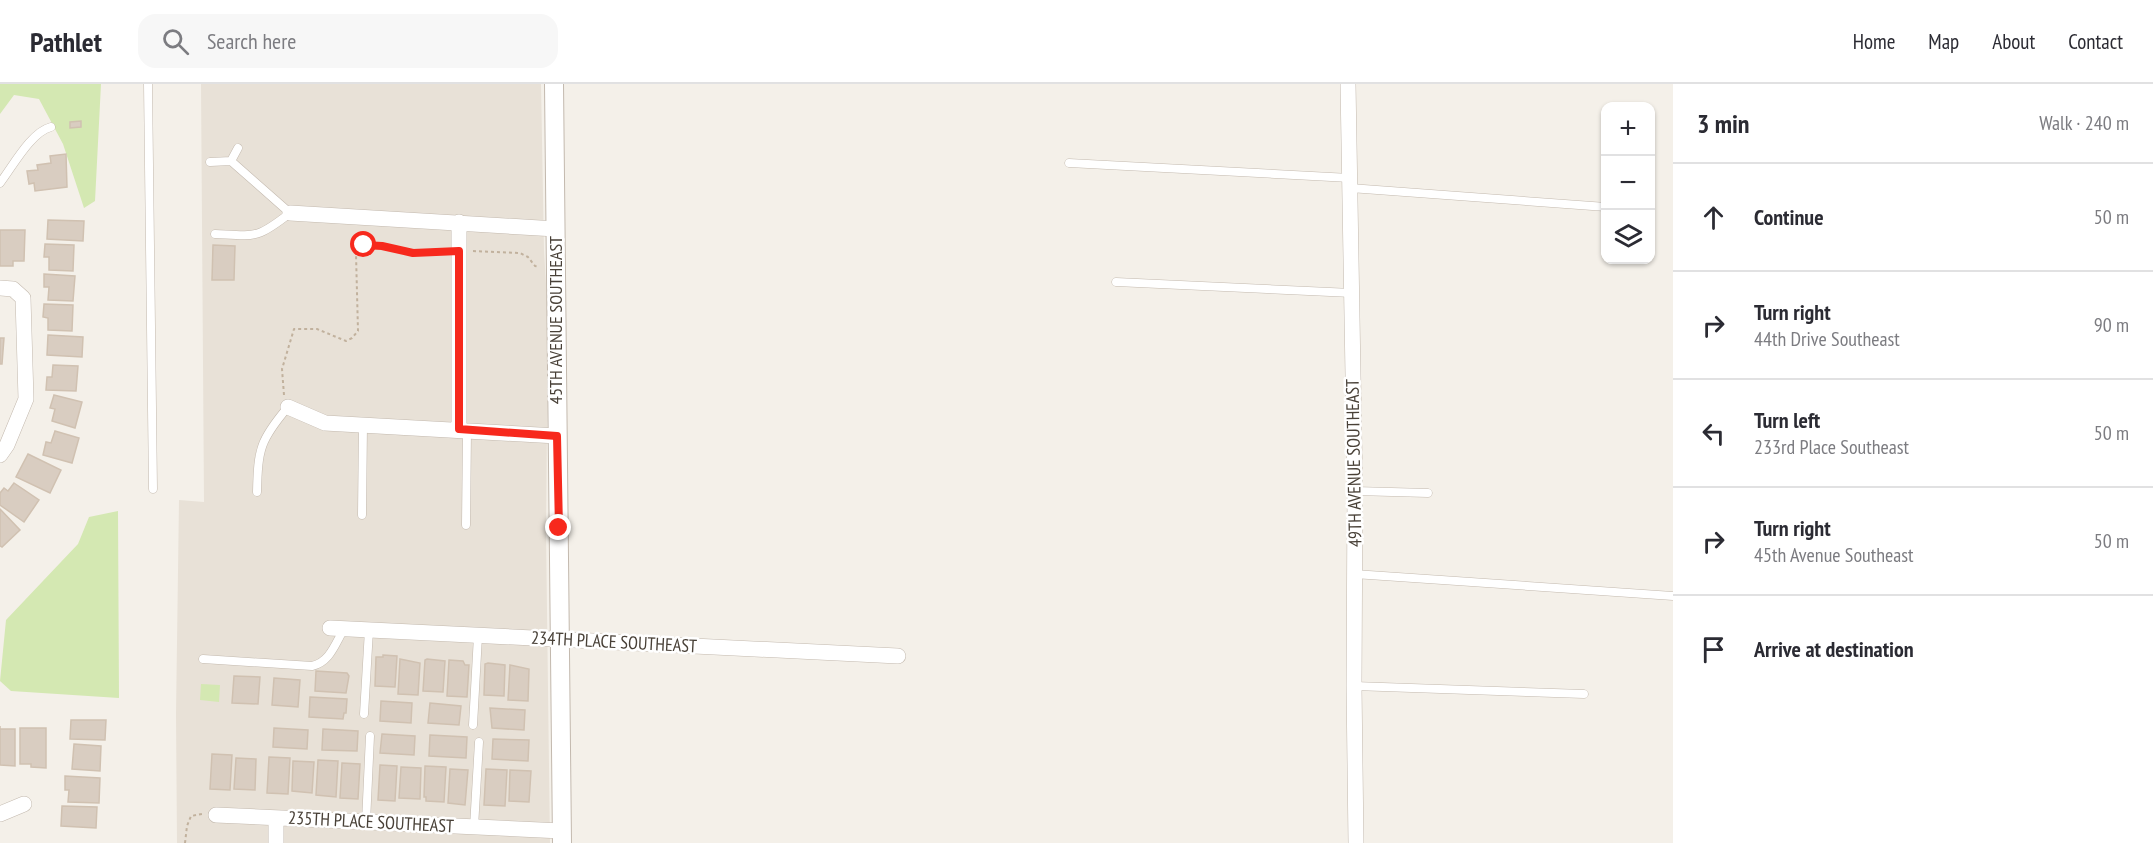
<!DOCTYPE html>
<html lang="en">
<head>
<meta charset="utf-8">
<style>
  :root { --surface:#fff; --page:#f7f7f7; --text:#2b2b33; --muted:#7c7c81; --line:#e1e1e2 }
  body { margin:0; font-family:"PT Sans Narrow",sans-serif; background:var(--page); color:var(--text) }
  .controls { position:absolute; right:18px; top:18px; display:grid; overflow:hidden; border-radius:12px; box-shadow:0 2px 4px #0004 }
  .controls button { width:54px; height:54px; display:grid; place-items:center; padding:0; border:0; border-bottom:2px solid var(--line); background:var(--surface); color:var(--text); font:30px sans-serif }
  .stop { position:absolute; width:18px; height:18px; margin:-14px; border:4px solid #f7291d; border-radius:50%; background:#fff }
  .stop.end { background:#f7291d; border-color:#fff; box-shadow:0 2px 6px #0008 }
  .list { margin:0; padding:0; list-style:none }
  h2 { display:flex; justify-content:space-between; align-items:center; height:78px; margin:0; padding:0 24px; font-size:26px }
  h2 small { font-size:20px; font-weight:400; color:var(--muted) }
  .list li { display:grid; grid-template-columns:39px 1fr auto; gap:18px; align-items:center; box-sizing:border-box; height:108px; padding:0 24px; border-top:2px solid var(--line) }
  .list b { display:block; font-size:22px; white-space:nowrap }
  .list p { margin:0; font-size:20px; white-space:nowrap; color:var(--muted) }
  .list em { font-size:20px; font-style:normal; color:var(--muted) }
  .icon { flex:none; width:33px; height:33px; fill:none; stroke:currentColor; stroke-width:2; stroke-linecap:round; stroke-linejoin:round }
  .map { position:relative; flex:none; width:1673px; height:759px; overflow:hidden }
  header { display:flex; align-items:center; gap:36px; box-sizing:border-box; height:84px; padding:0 30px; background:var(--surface); border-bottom:2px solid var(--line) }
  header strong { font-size:28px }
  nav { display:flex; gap:33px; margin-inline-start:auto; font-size:21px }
  .search { width:420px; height:54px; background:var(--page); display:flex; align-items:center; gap:15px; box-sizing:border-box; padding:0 21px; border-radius:18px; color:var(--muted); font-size:22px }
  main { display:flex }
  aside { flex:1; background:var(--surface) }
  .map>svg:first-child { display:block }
  .residential { fill:#e8e1d7 }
  .green { fill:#d4e8b2 }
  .building { fill:#d9cdc1; stroke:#d0c1b1; stroke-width:1.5 }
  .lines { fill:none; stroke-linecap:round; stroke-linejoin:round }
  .service-casing { stroke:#c3b9ae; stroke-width:9 }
  .minor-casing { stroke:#c3b9ae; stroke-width:16 }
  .tertiary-casing { stroke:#c3b9ae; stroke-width:20 }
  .path { stroke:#c1b19d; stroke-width:2; stroke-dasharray:3 3; stroke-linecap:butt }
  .service { stroke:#fff; stroke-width:8 }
  .minor { stroke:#fff; stroke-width:15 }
  .tertiary { stroke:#fff; stroke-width:18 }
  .route { stroke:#f7291d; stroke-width:8 }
  .labels { text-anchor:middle; stroke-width:5; stroke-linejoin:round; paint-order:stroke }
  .street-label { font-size:18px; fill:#484037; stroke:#fff }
</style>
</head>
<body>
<header>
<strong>Pathlet</strong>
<div class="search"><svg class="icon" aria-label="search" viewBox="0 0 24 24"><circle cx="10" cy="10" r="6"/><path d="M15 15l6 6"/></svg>Search here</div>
<nav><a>Home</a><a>Map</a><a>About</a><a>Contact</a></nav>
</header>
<main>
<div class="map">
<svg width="1673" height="759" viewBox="0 0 1673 759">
  <rect width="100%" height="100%" fill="#f4f0e9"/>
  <path class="residential" d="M201 0H541L544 166 548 234 546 448 550 759H177L176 630 179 416 204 418Z"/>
  <path class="green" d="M0 0H101L95 117 84 124 63 60 39 15 14 11 0 30Z
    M118 427 119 614 11 607 0 597 6 536 78 460 89 433Z
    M201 600 220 601 219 618 200 616Z"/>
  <path class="building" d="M81 37V43L70 44V38Z
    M66 70 67 103 35 107 34 99 29 100 27 87 38 86 37 81 51 79 50 72Z
    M48 136 84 137 83 157 47 155Z
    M0 146H25L24 177H13V182H0Z
    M45 160 74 161 73 187 49 186V173H44Z
    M213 161 235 162 234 196H212Z
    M44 190 75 192 73 217 48 216 49 203H44Z
    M44 220 73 221 72 247 48 246V234L43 233Z
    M48 251 83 253 82 273 47 271Z
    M0 254H4L2 280H0Z
    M53 281 78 282 76 307 46 306 47 293H52Z
    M54 311 82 318 75 344 52 337 55 325 50 324Z
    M55 347 79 354 72 379 43 371 46 358 51 359Z
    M28 370 61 386 50 409 16 393Z
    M14 399 39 416 24 438 0 421V409L4 404 8 407Z
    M0 425 20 446 2 463 0 462Z
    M383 571 397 572 395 603 375 602 376 573H383Z
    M400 575 420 579 418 611 398 610Z
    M427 575 445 577 443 608 423 607 425 576Z
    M449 576 463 577 465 581H469L467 613 447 612Z
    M488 579 505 581 504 612 484 611 485 580Z
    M510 581 529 585 528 617 508 616Z
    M316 587 347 589 349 592 346 609 315 607Z
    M234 592 260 593 258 620 232 619Z
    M274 594 300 596 298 623 272 621Z
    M310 613 347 615 346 629H344L343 635 309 633Z
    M381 617 412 619 411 639 380 637Z
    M430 619 461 622 459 641 428 639Z
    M490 624 525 626 524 646 492 644Z
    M71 636H106L105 656 70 655Z
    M0 642V645H15V682L0 681Z
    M20 644H46V684L31 683V680H20Z
    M274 644 308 646 307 665 273 663Z
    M323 645 358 647 357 667 322 666Z
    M382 650 415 652 414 671 380 669Z
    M430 651 467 653 466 674 429 672Z
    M493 655 529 656 528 677 492 675Z
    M74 660 101 662 100 687 72 685Z
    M212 670 232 671 230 706 210 705Z
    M269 673 290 674 288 710 267 709Z
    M236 674 256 675 255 706 234 705Z
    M318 676 338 677 336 713 316 711Z
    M293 677 314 678 312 709 292 707Z
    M342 679 360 680 358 715 340 714Z
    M380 681 397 682 395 717 378 716Z
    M425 682 446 683 444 718 426 717V713H424Z
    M401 683 421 684 420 715 399 714Z
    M450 685 468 686 465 721 448 719Z
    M486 685 507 686 505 722 484 721Z
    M510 686 531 687 529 718 509 717Z
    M65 692 100 694 99 719 68 718 69 706H65Z
    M62 722 97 723 96 744 61 742Z"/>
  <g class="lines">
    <g class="service-casing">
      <path id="service" d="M148 0 153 405
        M210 78 231 77 238 64
        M1069 79 1350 94
        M0 99C13 82 31 48 51 43
        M1350 104 1606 123
        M215 150C256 152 257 155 290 129L231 77
        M1116 198 1352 209
        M1355 407 1428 409
        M257 408C258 365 260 356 288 323
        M362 431 363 341
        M466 441 467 346
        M1354 490 1673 512
        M203 575 312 582C330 578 335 560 344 545
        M1354 602 1584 610
        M364 630 369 546
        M473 641 478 552
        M366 738 370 652
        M474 743 479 658"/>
    </g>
    <g class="minor-casing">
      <path id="minor" d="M1348 0 1355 407 1354 602 1356 759
        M290 129 556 145
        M459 138V345
        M0 204 13 205 23 214 26 315 7 361 0 371
        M288 323 325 339 557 352
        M330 544 898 572
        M0 730 24 720
        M216 731 562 747
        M276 734V759"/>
    </g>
    <g class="tertiary-casing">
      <path id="tertiary" d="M554 0 562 759"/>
    </g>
    <path class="path" d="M473 167 520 169 528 173 535 182 539 183
      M284 311 282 285 294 245H317L346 257 352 254 358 247 356 170 358 164C375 155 398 168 416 169 426 169 436 168 446 167
      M185 759 187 742 191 732 202 730"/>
    <use href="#service" class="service"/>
    <use href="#minor" class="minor"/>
    <use href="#tertiary" class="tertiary"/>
  </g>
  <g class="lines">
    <path class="route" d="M364 161 382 162 413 169 459 167V345L557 352 559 444"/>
  </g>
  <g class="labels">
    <g class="street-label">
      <text transform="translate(556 236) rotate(-90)" y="6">45TH AVENUE SOUTHEAST</text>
      <text transform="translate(1354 379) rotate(-91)" y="6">49TH AVENUE SOUTHEAST</text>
      <text transform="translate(614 558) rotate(3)" y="6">234TH PLACE SOUTHEAST</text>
      <text transform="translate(371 738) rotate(3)" y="6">235TH PLACE SOUTHEAST</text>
    </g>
  </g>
</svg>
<div class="controls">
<button>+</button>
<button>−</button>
<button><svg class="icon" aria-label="layers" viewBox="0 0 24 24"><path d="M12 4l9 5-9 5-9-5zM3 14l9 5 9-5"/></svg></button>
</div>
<div class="stop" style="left:364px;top:161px"></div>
<div class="stop end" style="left:559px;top:444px"></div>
</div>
<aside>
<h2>3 min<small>Walk · 240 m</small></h2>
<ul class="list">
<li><svg class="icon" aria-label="ahead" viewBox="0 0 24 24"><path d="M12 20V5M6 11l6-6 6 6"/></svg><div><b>Continue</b></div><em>50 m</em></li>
<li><svg class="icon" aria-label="right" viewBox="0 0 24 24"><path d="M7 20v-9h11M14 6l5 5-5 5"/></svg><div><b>Turn right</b><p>44th Drive Southeast</p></div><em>90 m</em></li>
<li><svg class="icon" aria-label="left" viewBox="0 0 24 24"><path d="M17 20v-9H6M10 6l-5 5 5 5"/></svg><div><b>Turn left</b><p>233rd Place Southeast</p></div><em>50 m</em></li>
<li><svg class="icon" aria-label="right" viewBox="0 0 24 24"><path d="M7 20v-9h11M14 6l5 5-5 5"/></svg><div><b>Turn right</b><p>45th Avenue Southeast</p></div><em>50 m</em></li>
<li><svg class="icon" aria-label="arrive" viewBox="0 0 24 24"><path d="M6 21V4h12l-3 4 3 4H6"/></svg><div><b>Arrive at destination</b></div></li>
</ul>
</aside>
</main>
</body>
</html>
